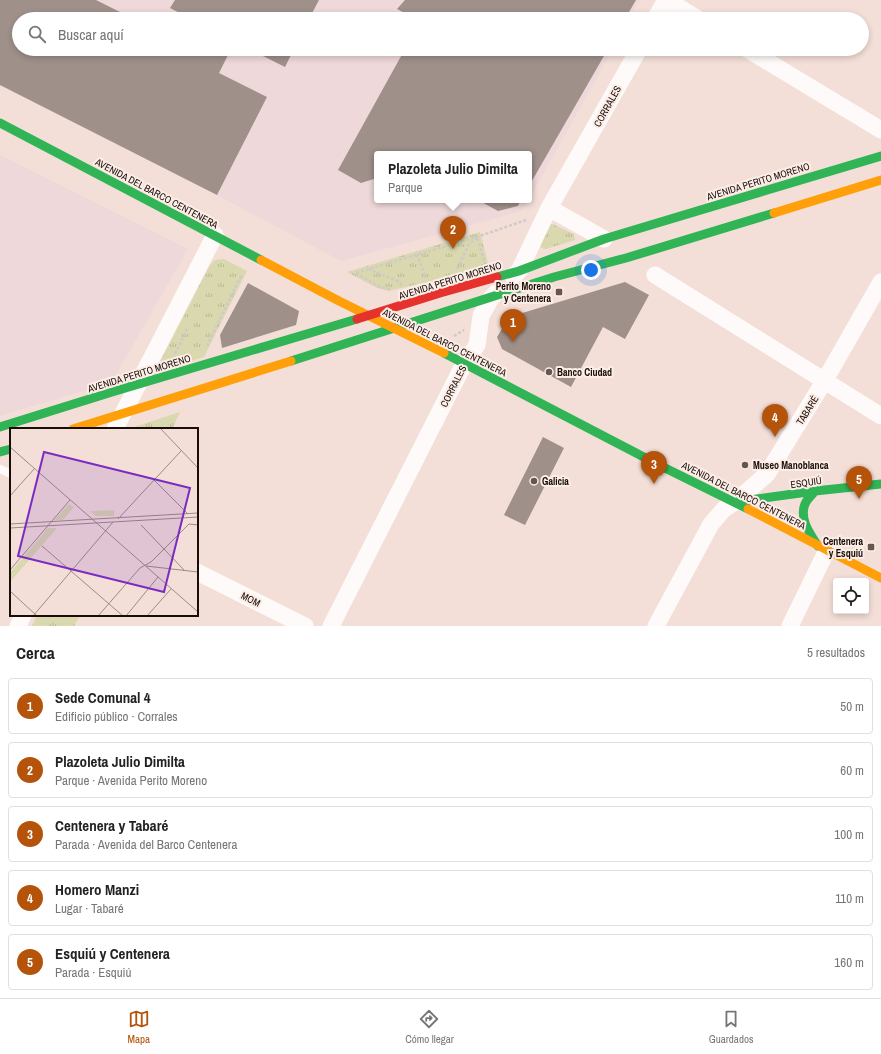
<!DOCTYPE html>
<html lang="es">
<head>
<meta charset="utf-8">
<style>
  :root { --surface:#fff; --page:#f6f6f6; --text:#222; --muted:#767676; --line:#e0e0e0; --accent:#b45309 }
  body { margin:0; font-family:"Archivo Narrow",sans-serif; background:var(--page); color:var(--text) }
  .controls { position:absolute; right:12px; bottom:12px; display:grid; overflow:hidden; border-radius:4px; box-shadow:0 2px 6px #0003 }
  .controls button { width:36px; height:36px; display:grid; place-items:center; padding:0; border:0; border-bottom:1px solid var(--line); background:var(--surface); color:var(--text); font:20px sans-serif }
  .you { position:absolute; left:591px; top:270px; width:14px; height:14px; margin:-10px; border:3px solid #fff; border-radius:50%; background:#1a73e8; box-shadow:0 0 0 6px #1a73e833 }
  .badge { display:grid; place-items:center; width:26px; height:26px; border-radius:50%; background:var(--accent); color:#fff; font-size:13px; font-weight:700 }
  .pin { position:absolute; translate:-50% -33px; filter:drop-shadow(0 1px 2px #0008) }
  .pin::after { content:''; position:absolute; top:21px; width:14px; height:12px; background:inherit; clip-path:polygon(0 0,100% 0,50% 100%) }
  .popup { position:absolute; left:374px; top:151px; width:158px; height:52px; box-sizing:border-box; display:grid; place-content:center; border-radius:4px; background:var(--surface); filter:drop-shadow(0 1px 3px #0005); font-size:13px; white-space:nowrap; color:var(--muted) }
  .popup b { font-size:15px; color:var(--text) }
  .popup::after { content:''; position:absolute; left:50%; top:100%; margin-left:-8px; border:8px solid transparent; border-top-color:var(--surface) }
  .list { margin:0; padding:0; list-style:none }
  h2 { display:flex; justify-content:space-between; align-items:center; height:52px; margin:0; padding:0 16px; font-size:17px }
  h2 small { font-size:13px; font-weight:400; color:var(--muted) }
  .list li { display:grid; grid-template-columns:26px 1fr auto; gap:12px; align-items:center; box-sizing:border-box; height:56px; margin:0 8px 8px; padding:0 8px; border:1px solid var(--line); border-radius:4px }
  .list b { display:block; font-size:15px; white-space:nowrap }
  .list p { margin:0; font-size:13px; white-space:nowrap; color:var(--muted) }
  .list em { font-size:13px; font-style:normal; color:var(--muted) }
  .icon { flex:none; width:22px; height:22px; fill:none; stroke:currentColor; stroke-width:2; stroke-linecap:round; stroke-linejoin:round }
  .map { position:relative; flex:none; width:881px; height:626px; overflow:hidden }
  .search { position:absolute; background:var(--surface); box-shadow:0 2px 6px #0003; left:12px; right:12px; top:12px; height:44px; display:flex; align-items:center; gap:10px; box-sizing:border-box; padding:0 14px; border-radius:22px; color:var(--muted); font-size:15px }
  .sheet { height:372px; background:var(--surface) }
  nav { display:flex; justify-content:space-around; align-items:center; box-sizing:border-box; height:56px; border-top:1px solid var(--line); background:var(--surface); font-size:11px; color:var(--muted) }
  nav a { display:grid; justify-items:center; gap:2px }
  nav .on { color:var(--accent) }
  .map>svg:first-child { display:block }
  .industrial { fill:#eed8d9 }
  .park { fill:url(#park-tufts) }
  .building { fill:#9f908a }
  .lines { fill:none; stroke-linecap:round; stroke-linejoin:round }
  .path { stroke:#cfcac8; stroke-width:2.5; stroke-dasharray:3 2; stroke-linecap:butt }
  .lane { stroke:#fdfaf9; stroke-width:8 }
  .street { stroke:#fdfaf9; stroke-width:17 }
  .fast { stroke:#30b455; stroke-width:9 }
  .slow { stroke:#ff9f0a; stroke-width:9 }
  .jam { stroke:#e5322d; stroke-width:9 }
  .poi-dot { fill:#655650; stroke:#fcede7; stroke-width:1.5 }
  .labels { text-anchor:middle; stroke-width:4; stroke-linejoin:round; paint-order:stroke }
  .street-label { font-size:10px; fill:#190d08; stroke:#fcede7 }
  .poi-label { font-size:10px; font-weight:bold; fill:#190d08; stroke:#fcede7; text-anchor:start }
  .inset-road { fill:none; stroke:#9c8b84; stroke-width:1 }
  .view { fill:#7b2cbf; fill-opacity:0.15; stroke:#7b2cbf; stroke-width:2 }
  .inset-edge { fill:none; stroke:#190d08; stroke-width:2 }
</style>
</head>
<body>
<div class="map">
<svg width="881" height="626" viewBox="0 0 881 626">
  <defs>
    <pattern id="park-tufts" width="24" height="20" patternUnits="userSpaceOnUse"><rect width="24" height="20" fill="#dad8ae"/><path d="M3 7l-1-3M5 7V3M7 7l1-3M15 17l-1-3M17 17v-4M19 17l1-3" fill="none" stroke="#bab894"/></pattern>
  </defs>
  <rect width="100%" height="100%" fill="#f3dfd7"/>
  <path class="industrial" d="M0 0H640L629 19H19V49H613L529 199V154H377V200H528L522 211 341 261 217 195 0 85Z
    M0 155 188 249 112 382 0 416Z"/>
  <path class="park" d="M552 224 574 234 575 240 546 249 541 248 538 241 546 225Z
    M480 232 489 267 389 291 377 288 347 272Z
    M224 259 247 271 204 357 155 372 210 265 215 260Z
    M180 412 172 429H128Z
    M37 615H80L74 626H32Z"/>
  <path class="building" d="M0 0H96L134 19H19V49H193L201 53 203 49H231L219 73 267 97 217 195 0 85Z
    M175 0H319L309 19H191L170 8Z
    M405 0H636L625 19H416L397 9Z
    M249 49H294L285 67Z
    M405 49H608L529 186V154H377V178L361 183 338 170Z
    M478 200H521L518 206 498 211Z
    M625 282 649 295 625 339 603 327 571 387 502 349 497 337 509 317Z
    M248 283 299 311 296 325 222 348 220 335Z
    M543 437 564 448 525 525 504 515Z"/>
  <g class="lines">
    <path class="path" d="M417 254 426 278
      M368 269 400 282 402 287
      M457 269 469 244 477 237 485 263
      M390 289 380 287 355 273 477 237 526 220
      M454 336 464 330
      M207 346 242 274
      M175 354 188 327"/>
    <path class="lane" d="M0 469 11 474"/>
    <path class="street" d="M667 0 698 19
      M655 19 666 0
      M747 49 881 130
      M549 208 604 239
      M655 275 881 416
      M513 276 519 271 549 208 639 49
      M115 429 215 235
      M197 572 305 626
      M18 626 23 615
      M331 626 464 364 477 345 481 316 491 298 496 293
      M656 626 711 524 724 509 735 502 767 474 825 380 881 282
      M790 626 827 550"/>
    <path class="fast" d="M0 123 261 260
      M497 277 519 271 604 239 881 156
      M444 353 663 467 748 509
      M291 361 554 277 626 258 774 213
      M0 427 112 392 357 319
      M0 452 11 449
      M815 491C812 495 807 499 805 504 799 519 810 534 818 546
      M735 502 815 491 881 484"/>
    <path class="slow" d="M774 213 881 180
      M261 260 339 301 444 353
      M73 429 291 361
      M748 509 881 578"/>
    <path class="jam" d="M357 319 440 293 497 277"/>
  </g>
  <g class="poi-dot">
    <rect x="555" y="288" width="8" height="8" rx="2"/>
    <circle cx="549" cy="372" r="4"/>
    <circle cx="745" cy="465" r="4"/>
    <circle cx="534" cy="481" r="4"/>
    <rect x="867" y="543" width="8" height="8" rx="2"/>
  </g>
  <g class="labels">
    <g class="street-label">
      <text transform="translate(607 106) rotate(-61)" y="4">CORRALES</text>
      <text transform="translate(758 181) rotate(-17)" y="4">AVENIDA PERITO MORENO</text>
      <text transform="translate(157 193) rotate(28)" y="4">AVENIDA DEL BARCO CENTENERA</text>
      <text transform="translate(450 280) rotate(-17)" y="4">AVENIDA PERITO MORENO</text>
      <text transform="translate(445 342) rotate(27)" y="4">AVENIDA DEL BARCO CENTENERA</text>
      <text transform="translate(139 373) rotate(-17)" y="4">AVENIDA PERITO MORENO</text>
      <text transform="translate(453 386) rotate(-63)" y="4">CORRALES</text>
      <text transform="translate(807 410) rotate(-58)" y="4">TABARÉ</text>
      <text transform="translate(806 482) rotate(-8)" y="4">ESQUIÚ</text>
      <text transform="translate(744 495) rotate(27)" y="4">AVENIDA DEL BARCO CENTENERA</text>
      <text transform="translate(251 599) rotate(27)" y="4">MOM</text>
    </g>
    <g class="poi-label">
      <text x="551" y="290" text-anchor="end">Perito Moreno<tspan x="551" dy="12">y Centenera</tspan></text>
      <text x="557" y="376">Banco Ciudad</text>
      <text x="753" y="469">Museo Manoblanca</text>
      <text x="542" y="485">Galicia</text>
      <text x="863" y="545" text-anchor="end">Centenera<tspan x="863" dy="12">y Esquiú</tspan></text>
    </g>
  </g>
  <g transform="translate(10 428)">
    <rect width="188" height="188" fill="#f3dfd7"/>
    <path d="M59 76 64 79 53 92H44ZM104 82V88H86L80 83ZM38 100H47L0 154V145Z" fill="#dad8ae"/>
    <path class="inset-road" d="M150 0 188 40M0 19 188 184M144 52 178 86M0 68 25 40M108 91 171 23M0 96 188 85M131 97 175 143M0 100 188 89M32 118 113 188M136 138 188 144M0 142 60 72M0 163 26 187M23 188 103 94M88 188 130 140 141 134 179 96 188 97M116 188 148 149M137 188 161 161"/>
    <path class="view" d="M34 24 180 60 154 164 8 128Z"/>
    <rect width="188" height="188" class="inset-edge"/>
  </g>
</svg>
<div class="controls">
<button><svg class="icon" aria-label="locate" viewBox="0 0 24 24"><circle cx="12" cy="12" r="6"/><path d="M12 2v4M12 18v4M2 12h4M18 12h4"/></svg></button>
</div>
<div class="you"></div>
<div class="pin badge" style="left:513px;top:342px">1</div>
<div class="pin badge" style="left:453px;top:249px">2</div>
<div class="popup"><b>Plazoleta Julio Dimilta</b>Parque</div>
<div class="pin badge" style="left:654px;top:484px">3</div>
<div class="pin badge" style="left:775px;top:437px">4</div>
<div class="pin badge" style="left:859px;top:499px">5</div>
<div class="search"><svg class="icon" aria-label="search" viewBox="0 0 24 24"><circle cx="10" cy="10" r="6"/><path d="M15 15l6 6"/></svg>Buscar aquí</div>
</div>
<section class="sheet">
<h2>Cerca<small>5 resultados</small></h2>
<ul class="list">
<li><span class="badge">1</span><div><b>Sede Comunal 4</b><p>Edificio público · Corrales</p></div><em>50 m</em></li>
<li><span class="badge">2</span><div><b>Plazoleta Julio Dimilta</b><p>Parque · Avenida Perito Moreno</p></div><em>60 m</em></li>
<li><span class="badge">3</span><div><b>Centenera y Tabaré</b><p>Parada · Avenida del Barco Centenera</p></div><em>100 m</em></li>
<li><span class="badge">4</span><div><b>Homero Manzi</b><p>Lugar · Tabaré</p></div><em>110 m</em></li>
<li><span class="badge">5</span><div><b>Esquiú y Centenera</b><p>Parada · Esquiú</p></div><em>160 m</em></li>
</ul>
</section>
<nav>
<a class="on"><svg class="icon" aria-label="map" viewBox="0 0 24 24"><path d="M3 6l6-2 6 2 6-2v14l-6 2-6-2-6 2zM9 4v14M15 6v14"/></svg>Mapa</a>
<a><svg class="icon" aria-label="directions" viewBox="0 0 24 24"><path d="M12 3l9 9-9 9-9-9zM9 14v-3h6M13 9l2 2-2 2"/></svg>Cómo llegar</a>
<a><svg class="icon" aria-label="saved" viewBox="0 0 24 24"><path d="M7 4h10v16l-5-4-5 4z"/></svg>Guardados</a>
</nav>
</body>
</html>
